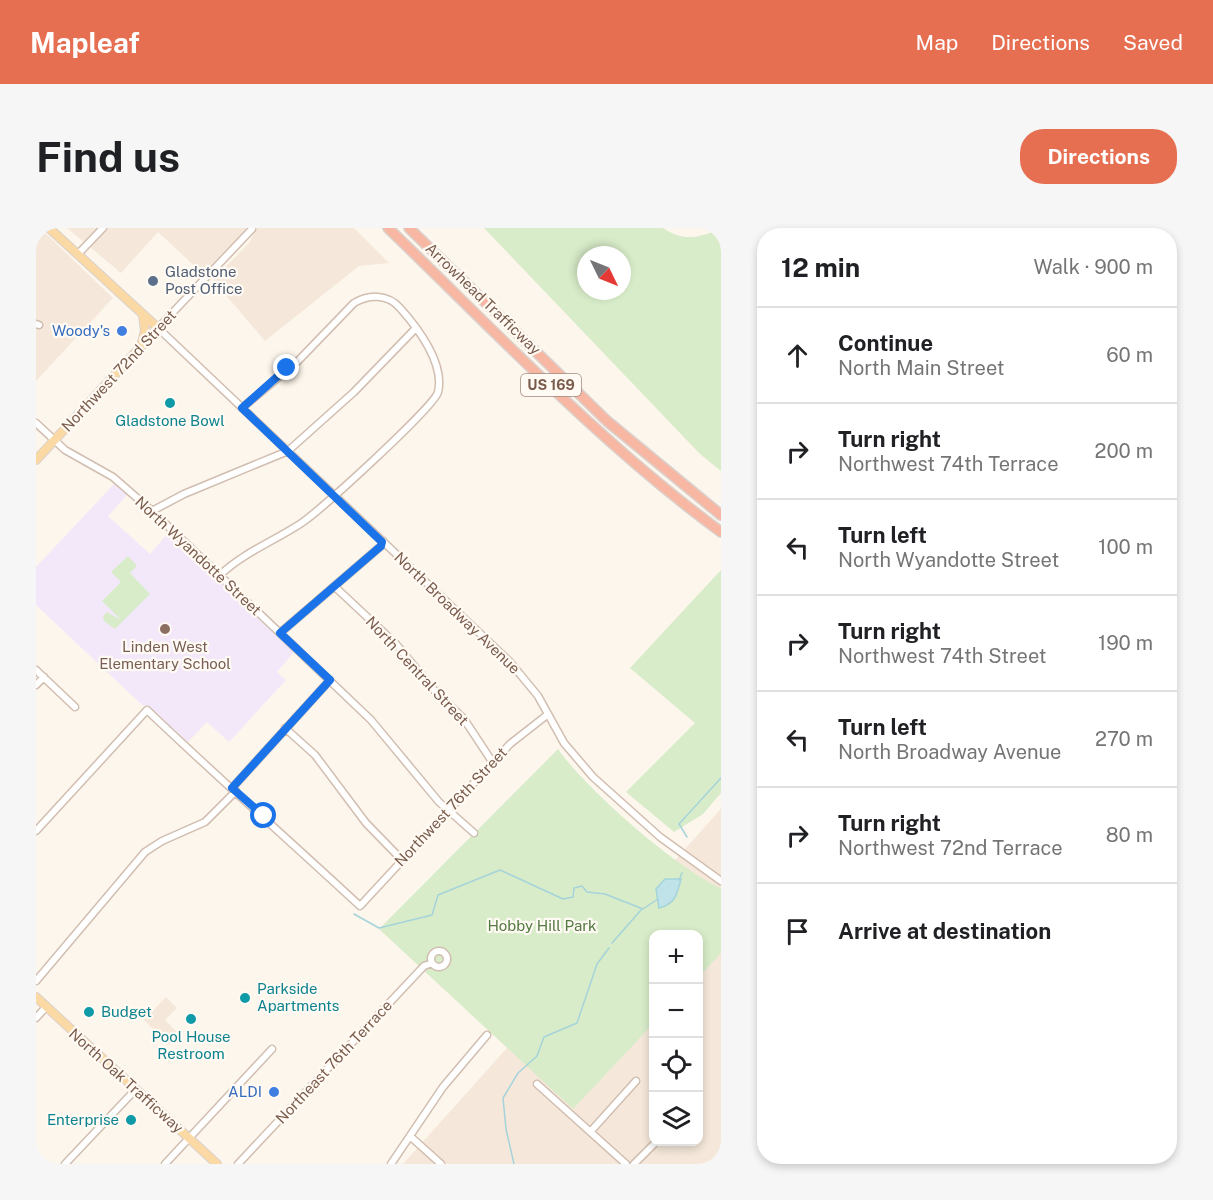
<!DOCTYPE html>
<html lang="en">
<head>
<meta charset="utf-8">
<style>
  :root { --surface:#fff; --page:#f6f6f6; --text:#202124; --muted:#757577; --line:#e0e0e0; --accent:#e76f51 }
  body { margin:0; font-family:"Public Sans",sans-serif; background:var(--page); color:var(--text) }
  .controls { position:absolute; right:18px; bottom:18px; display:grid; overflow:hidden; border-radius:12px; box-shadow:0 3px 9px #0003 }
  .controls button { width:54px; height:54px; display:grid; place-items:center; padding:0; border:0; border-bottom:2px solid var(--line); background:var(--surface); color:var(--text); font:30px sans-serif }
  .compass { position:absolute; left:541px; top:18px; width:54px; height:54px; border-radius:50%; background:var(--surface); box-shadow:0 3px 9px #0003; rotate:133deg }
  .stop { position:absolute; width:18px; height:18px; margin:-14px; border:4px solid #1a73e8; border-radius:50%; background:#fff }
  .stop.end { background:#1a73e8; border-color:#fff; box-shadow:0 2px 6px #0008 }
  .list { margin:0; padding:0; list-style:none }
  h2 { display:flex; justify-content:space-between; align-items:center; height:78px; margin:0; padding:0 24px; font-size:26px }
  h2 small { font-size:20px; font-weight:400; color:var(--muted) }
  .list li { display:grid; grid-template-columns:39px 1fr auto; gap:18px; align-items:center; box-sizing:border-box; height:96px; padding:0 24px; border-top:2px solid var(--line) }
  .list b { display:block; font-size:22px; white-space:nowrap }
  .list p { margin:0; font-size:20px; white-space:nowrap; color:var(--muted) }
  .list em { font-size:20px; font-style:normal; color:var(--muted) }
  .icon { flex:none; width:33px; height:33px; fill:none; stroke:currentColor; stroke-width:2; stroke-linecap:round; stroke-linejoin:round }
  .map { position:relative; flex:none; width:685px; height:936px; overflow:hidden; border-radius:24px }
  header { display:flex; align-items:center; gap:36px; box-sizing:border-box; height:84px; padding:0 30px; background:var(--accent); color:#fff }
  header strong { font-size:28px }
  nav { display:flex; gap:33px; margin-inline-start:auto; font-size:21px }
  .intro { display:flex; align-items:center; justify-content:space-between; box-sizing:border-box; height:144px; padding:0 36px }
  h1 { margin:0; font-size:42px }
  .button { padding:15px 27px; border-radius:24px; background:var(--accent); color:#fff; font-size:21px; font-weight:700 }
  main { display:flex; gap:36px; padding:0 36px }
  aside { flex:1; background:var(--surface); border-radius:24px; box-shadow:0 3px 9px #0003 }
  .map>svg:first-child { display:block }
  .residential { fill:#f5e8da; fill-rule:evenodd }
  .education { fill:#f3e8fa }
  .green { fill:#d8ecc9; fill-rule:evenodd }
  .water { fill:#bfe3e8; stroke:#a5d3da; stroke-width:1.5 }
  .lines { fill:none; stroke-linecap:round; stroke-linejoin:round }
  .stream { stroke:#a5d3da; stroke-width:1.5 }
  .minor-casing { stroke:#d1beb0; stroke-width:9 }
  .major-casing { stroke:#dad1cd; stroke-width:10 }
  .highway-casing { stroke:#dad1cd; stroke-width:12 }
  .minor { stroke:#fff; stroke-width:6 }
  .major { stroke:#fbd9a5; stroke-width:8 }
  .highway { stroke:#f7b7a3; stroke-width:9 }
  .route { stroke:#1a73e8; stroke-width:8 }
  .service-dot { fill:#5c6f8a; stroke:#fffaf3; stroke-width:2 }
  .shop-dot { fill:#3f7fe0; stroke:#fffaf3; stroke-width:2 }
  .culture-dot { fill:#0f9aa8; stroke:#fffaf3; stroke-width:2 }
  .education-dot { fill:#8d6e63; stroke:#fffaf3; stroke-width:2 }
  .labels { text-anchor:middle; stroke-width:4.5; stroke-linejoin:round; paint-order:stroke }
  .shield { fill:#fffaf3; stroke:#a28b7f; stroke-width:1.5 }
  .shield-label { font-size:14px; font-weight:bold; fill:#7a5c4d }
  .service-label { font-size:15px; fill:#4e5e75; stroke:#fffaf3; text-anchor:start }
  .street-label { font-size:15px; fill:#7a5c4d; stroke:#fffaf3 }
  .shop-label { font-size:15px; fill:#366cbe; stroke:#fffaf3; text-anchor:end }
  .culture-label { font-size:15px; fill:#0d838f; stroke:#fffaf3 }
  .education-label { font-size:15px; fill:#785e54; stroke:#fffaf3 }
  .park-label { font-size:15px; fill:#537a41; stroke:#fffaf3 }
</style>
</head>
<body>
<header>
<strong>Mapleaf</strong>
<nav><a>Map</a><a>Directions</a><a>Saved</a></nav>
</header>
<div class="intro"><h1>Find us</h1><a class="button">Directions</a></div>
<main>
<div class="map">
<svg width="685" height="936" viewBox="0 0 685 936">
  <rect width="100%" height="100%" fill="#fdf6ec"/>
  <path class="residential" d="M0 0H4L77 70 0 153Z
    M31 0H211L167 46 122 4 85 45Z
    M221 0H318L353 35 323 38 229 113 177 52 213 15Z
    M685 580V936H367L683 583ZM618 706H662V914H618Z
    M130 769 141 780 129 792 143 806 133 817 108 792Z"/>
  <path class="education" d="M78 256 91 267 72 288 114 326 132 305 258 424 241 444 250 452 193 514 171 494 152 514 112 478 106 477 0 377V339Z"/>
  <path class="green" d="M448 0H627C648 14 664 10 685 0V243L664 226ZM550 27H586V63H550Z
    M92 328 101 338 94 345 114 366 79 401 68 393 67 388 71 384 85 392 66 373 85 354 75 344Z
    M685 342V565L667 586 638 604 590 564 659 495 594 440Z
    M522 521C550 561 641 641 685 660V725L663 749 662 706H618L617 796 537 881 343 701Z"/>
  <path class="water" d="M629 651H645C641 667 639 676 623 680L620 661Z"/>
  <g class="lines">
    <path class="stream" d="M651 609 643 596 685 550
      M643 652 646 645
      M318 686 343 700 396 687 402 667 464 642 527 671 537 669 538 660 546 658 551 664 569 666 607 681 622 671
      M576 715 605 682
      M478 936 470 901 467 870 482 845 501 828 508 809 541 795 561 736 573 720"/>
    <g class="minor-casing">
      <path id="minor" d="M216 1 122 100 474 434 502 468 528 515 557 549 624 609 685 653
        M42 26 67 0
        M0 96 3 97
        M0 195 29 222 77 249 116 283 335 492 403 574 438 605
        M116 283 148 266 252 223 318 164 379 101
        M184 347C207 325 238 313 264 296 282 285 399 178 402 164 409 136 382 100 364 80 352 66 333 66 318 75L262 133 206 180
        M298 358 360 416 398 462 428 491 457 535
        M244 405 345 318 347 313
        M0 442 39 479
        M0 457 8 449
        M249 500 279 527 330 595 366 632
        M196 560 294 452
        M0 603 111 482C181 549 253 612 324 678L474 516 511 487
        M395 731a8 8 0 1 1 16 0a8 8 0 1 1-16 0Z
        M0 753 109 624 126 613 169 594 200 563
        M0 790 10 779
        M501 856 590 936
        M555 903 600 853
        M375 909 405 936
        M29 936 100 861
        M129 936 236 821
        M202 936 388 738 396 735
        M355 936 407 859 451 807
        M598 936 620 914
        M681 936 685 932"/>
    </g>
    <g class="major-casing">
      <path id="major" d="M105 118 109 103 107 87
        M0 232 122 100 13 0
        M0 769 181 936"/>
    </g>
    <g class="highway-casing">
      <path id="highway" d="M352 0C460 104 564 215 685 304
        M373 0 571 193 685 287"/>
    </g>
    <use href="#minor" class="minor"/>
    <use href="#major" class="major"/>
    <use href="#highway" class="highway"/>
  </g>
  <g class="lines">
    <path class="route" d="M228 588 196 560 294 452 244 405 345 318 346 314 206 180 251 140"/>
  </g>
  <circle class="service-dot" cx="117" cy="53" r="6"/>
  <g class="shop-dot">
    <circle cx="86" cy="103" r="6"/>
    <circle cx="238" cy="864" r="6"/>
  </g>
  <g class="culture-dot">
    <circle cx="134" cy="175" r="6"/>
    <circle cx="209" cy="770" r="6"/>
    <circle cx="53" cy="784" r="6"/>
    <circle cx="155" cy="791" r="6"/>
    <circle cx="95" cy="892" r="6"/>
  </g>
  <circle class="education-dot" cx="129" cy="401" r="6"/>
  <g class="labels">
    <rect class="shield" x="485" y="146" width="60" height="22" rx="4.5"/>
    <g class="shield-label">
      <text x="515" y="162">US 169</text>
    </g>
    <g class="service-label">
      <text x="129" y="49">Gladstone<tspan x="129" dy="17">Post Office</tspan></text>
    </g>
    <g class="street-label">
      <text transform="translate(447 71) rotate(44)" y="5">Arrowhead Trafficway</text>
      <text transform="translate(83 143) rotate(-47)" y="5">Northwest 72nd Street</text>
      <text transform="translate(162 328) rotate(43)" y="5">North Wyandotte Street</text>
      <text transform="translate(421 385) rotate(44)" y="5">North Broadway Avenue</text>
      <text transform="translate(381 443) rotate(47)" y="5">North Central Street</text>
      <text transform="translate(415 579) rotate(-47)" y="5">Northwest 76th Street</text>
      <text transform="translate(298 834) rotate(-47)" y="5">Northeast 76th Terrace</text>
      <text transform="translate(90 853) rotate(42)" y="5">North Oak Trafficway</text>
    </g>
    <g class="shop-label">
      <text x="74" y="108">Woody's</text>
      <text x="226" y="869">ALDI</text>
    </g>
    <g class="culture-label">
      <text x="134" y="198">Gladstone Bowl</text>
      <text x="221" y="766" text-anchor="start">Parkside<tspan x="221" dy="17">Apartments</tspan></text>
      <text x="65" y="789" text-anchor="start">Budget</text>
      <text x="155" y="814">Pool House<tspan x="155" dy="17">Restroom</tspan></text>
      <text x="83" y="897" text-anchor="end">Enterprise</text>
    </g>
    <g class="education-label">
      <text x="129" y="424">Linden West<tspan x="129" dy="17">Elementary School</tspan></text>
    </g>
    <g class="park-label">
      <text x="506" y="703">Hobby Hill Park</text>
    </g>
  </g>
</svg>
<div class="controls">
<button>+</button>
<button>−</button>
<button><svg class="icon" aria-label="locate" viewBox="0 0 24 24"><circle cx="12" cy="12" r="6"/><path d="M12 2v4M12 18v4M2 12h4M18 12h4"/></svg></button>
<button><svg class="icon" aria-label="layers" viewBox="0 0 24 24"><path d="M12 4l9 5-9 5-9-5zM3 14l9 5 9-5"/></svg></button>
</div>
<svg class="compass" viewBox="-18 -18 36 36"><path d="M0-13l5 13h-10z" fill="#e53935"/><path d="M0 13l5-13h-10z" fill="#757577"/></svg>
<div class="stop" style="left:228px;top:588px"></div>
<div class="stop end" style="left:251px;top:140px"></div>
</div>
<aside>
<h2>12 min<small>Walk · 900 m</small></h2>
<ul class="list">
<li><svg class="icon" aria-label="ahead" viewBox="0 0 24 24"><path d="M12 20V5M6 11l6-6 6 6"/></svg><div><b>Continue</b><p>North Main Street</p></div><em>60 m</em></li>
<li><svg class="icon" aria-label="right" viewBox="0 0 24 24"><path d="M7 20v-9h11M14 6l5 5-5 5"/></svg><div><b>Turn right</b><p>Northwest 74th Terrace</p></div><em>200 m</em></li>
<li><svg class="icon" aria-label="left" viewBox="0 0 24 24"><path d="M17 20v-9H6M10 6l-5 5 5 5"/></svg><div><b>Turn left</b><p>North Wyandotte Street</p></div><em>100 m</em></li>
<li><svg class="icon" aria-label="right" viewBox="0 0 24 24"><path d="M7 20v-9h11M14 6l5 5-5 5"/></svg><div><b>Turn right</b><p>Northwest 74th Street</p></div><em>190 m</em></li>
<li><svg class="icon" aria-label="left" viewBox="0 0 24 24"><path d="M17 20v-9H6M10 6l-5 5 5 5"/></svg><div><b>Turn left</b><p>North Broadway Avenue</p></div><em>270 m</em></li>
<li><svg class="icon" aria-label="right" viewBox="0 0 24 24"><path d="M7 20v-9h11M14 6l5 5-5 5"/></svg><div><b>Turn right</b><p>Northwest 72nd Terrace</p></div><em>80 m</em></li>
<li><svg class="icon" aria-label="arrive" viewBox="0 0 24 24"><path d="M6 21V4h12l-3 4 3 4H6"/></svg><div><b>Arrive at destination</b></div></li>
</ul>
</aside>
</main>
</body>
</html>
